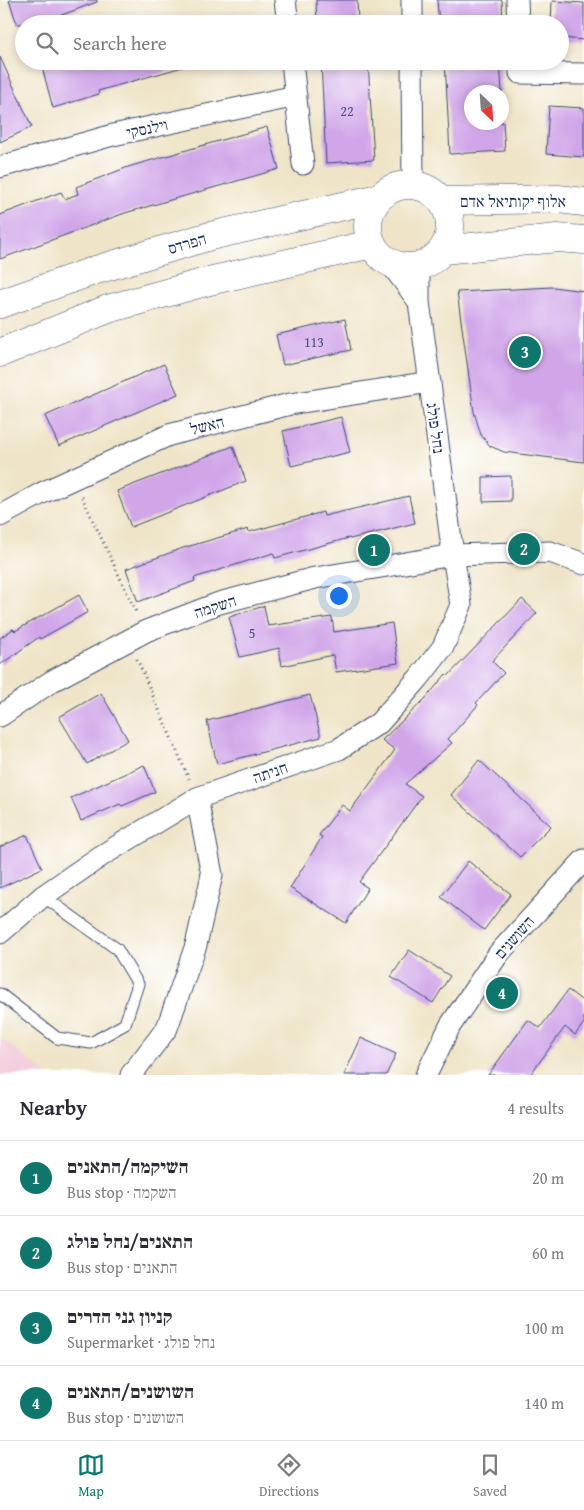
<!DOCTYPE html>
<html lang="en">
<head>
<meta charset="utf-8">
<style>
  :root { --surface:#fff; --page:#f7f7f7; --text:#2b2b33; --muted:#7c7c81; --line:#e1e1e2; --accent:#0f766e }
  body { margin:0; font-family:"Gentium Book Plus","Frank Ruhl Libre",serif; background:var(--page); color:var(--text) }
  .compass { position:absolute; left:464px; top:85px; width:45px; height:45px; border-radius:50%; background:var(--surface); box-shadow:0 2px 8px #0003; rotate:155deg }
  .you { position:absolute; left:338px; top:595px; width:18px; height:18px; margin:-12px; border:4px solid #fff; border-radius:50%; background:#1a73e8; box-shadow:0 0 0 8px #1a73e833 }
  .badge { display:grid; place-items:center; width:32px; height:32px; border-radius:50%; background:var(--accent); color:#fff; font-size:16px; font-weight:700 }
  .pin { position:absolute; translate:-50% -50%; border:2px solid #fff; box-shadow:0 1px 5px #0006 }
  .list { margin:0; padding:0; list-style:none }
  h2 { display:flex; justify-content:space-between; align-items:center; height:65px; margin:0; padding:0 20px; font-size:21px }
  h2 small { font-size:16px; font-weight:400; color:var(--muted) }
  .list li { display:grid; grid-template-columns:32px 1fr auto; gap:15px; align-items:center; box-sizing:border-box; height:75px; padding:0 20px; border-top:1px solid var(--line) }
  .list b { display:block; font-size:19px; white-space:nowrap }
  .list p { margin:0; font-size:16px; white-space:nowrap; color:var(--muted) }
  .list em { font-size:16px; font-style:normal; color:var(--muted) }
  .icon { flex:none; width:28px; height:28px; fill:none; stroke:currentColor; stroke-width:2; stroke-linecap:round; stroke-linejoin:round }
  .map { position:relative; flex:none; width:584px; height:1075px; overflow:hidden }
  .search { position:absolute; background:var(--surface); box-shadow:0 2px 8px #0003; left:15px; right:15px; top:15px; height:55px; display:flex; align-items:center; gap:12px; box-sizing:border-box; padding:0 18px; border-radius:28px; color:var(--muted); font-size:19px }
  .sheet { height:365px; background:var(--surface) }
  nav { display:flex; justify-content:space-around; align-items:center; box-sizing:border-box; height:70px; border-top:1px solid var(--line); background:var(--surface); font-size:14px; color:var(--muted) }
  nav a { display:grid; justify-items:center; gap:2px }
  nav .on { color:var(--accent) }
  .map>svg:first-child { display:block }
  .built { fill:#f3cfdf }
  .building { fill:#d0a6e9 }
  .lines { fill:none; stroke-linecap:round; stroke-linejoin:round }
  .service-casing { stroke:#3b4a6e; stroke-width:13 }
  .minor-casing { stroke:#3b4a6e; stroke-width:23 }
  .tertiary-casing { stroke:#3b4a6e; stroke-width:29 }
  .path { stroke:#3b4a6e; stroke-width:3; stroke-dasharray:1 4; stroke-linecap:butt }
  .service { stroke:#fff; stroke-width:11 }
  .minor { stroke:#fff; stroke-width:21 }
  .tertiary { stroke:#fff; stroke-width:28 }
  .labels { text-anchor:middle; stroke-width:5; stroke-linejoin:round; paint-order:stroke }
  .number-label { font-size:14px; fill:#484d81 }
  .street-label { font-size:16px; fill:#1b2f5e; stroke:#fff }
</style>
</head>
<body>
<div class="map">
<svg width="584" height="1075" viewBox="0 0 584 1075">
  <rect width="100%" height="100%" fill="#fff"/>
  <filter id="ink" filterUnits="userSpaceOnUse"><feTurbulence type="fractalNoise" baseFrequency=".02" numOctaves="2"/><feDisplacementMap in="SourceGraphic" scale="10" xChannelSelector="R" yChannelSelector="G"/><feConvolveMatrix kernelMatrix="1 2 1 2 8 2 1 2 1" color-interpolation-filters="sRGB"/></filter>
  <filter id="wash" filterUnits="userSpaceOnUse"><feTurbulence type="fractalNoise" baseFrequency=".0096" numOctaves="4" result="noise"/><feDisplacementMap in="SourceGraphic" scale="20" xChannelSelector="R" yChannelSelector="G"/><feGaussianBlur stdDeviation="1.12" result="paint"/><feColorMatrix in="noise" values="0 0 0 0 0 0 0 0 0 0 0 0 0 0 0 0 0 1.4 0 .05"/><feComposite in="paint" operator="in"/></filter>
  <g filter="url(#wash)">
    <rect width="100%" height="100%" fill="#efe4c7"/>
    <path class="built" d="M0 1038 48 1075H0Z"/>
    <g id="blocks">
      <path class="building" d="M9 0H97V2L37 24H17Z
        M316 0H357L358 24H317Z
        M437 0H502L503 24H439Z
        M552 1 584 3V40L560 38V24H551Z
        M0 57 32 127 0 142Z
        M60 61H186V66L98 91 99 94 53 108 42 67Z
        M321 61H368L374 160 326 163Z
        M445 61H500L502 92H472V122H503L505 151 450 154Z
        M549 106 584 108V157L546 154Z
        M267 127 279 169 125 213 0 259V215L61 192 65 199 78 194 76 187 128 167Z
        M553 287 584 291V462L504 452 490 446 481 435 474 412 457 292Z
        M345 319 351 350 283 365 276 335Z
        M164 364 178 394 59 446 45 416Z
        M341 417 350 452 291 466 283 431Z
        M233 446 246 481 131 527 117 491Z
        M511 476V501L483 502V477Z
        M409 496 415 523 350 539 349 538 275 558 273 553 194 578 195 581 138 602 126 569 183 548 248 529 249 532 323 512 324 516Z
        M79 595 88 612 40 639 39 637 0 665V638L13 629 15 631Z
        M522 599 537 613 492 661 504 673 476 703 478 705 448 739 452 743 405 784 422 796 359 882 368 888 346 923 290 888 322 837 319 835 342 805 350 811 395 750 382 740 425 699 446 674 448 676Z
        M264 606 268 626 332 617 334 632 392 623 398 663 336 672 333 655 282 666 279 648 240 657 229 617Z
        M101 693 128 740 87 764 59 717Z
        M310 695 321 737 217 764 207 721Z
        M479 760 551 826 520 857 451 795Z
        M144 765 155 792 122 806 120 804 81 821 71 798Z
        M27 835 42 868 0 888V847Z
        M468 861 511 894 484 930 441 897Z
        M409 950 450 976 433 1003 391 977Z
        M568 990 584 1002V1023L575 1035 565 1027 530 1075H488L528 1020 540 1028Z
        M361 1038 396 1054 386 1075H344Z"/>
    </g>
  </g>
  <g filter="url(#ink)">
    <use href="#blocks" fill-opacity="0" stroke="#3b4a6e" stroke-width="1"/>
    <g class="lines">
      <g class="service-casing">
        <path id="service" d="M0 994 57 1038 91 1043 125 1024 138 984 117 949 43 896"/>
      </g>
      <g class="minor-casing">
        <path id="minor" d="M285 0 288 24
          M412 0V24
          M517 0 518 24
          M292 61 303 164
          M412 61 413 185
          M520 61V73L584 74
          M0 167 113 135 296 96
          M390 263 419 302
          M0 516 42 493 169 435 290 404 430 382
          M0 716 52 681 146 631 219 603 315 578 453 555 550 552 584 564
          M0 933 43 896 101 856 197 798 339 749 379 723 418 679 443 647 461 605 453 555 419 302V265
          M131 1075 167 1028 196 945 212 875 197 798
          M426 1075 450 1026 499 953 584 860"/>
      </g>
      <g class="tertiary-casing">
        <path id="tertiary" d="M368 226a41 41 0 1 1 82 0a41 41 0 1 1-82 0Z
          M442 201 558 199 584 202
          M443 250 557 238 584 240
          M0 304 96 270 210 236 379 198
          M0 353 108 309 213 280 372 244"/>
      </g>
      <path class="path" d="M82 497 137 614
        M137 659 189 779"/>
      <use href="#service" class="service"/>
      <use href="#minor" class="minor"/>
      <use href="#tertiary" class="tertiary"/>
    </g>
  </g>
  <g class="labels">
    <g class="number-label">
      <text x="347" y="116">22</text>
      <text x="314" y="347">113</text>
      <text x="252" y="638">5</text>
    </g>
    <g class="street-label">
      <text transform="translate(147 128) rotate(-12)" y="6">וילנסקי</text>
      <text x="513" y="207">אלוף יקותיאל אדם</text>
      <text transform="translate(187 243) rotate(-16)" y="6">הפרדס</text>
      <text transform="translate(207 425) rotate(-14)" y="6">האשל</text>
      <text transform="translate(436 428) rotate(82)" y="6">נחל פולג</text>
      <text transform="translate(215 606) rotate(-18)" y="6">השקמה</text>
      <text transform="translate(270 772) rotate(-19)" y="6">חניתה</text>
      <text transform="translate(514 937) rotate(-49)" y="6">השושנים</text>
    </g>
  </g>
</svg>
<svg class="compass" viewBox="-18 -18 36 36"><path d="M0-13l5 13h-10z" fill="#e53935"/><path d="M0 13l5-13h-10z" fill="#7c7c81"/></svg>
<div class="you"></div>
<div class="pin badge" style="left:374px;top:550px">1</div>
<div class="pin badge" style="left:524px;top:549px">2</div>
<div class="pin badge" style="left:525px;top:352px">3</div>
<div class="pin badge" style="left:502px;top:993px">4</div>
<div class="search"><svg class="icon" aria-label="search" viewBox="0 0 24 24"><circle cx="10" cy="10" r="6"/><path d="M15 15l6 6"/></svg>Search here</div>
</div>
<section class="sheet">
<h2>Nearby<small>4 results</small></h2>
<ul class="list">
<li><span class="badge">1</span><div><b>השיקמה/התאנים</b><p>Bus stop · השקמה</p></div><em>20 m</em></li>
<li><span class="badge">2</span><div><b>התאנים/נחל פולג</b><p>Bus stop · התאנים</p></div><em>60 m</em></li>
<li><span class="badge">3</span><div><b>קניון גני הדרים</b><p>Supermarket · נחל פולג</p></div><em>100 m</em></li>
<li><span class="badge">4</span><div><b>השושנים/התאנים</b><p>Bus stop · השושנים</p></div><em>140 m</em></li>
</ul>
</section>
<nav>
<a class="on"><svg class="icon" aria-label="map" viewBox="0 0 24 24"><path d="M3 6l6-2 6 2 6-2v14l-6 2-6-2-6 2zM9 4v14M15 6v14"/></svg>Map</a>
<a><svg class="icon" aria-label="directions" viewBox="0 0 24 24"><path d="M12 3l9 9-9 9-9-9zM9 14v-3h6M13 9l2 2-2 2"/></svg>Directions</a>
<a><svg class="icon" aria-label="saved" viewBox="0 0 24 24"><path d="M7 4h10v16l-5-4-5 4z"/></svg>Saved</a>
</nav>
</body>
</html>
